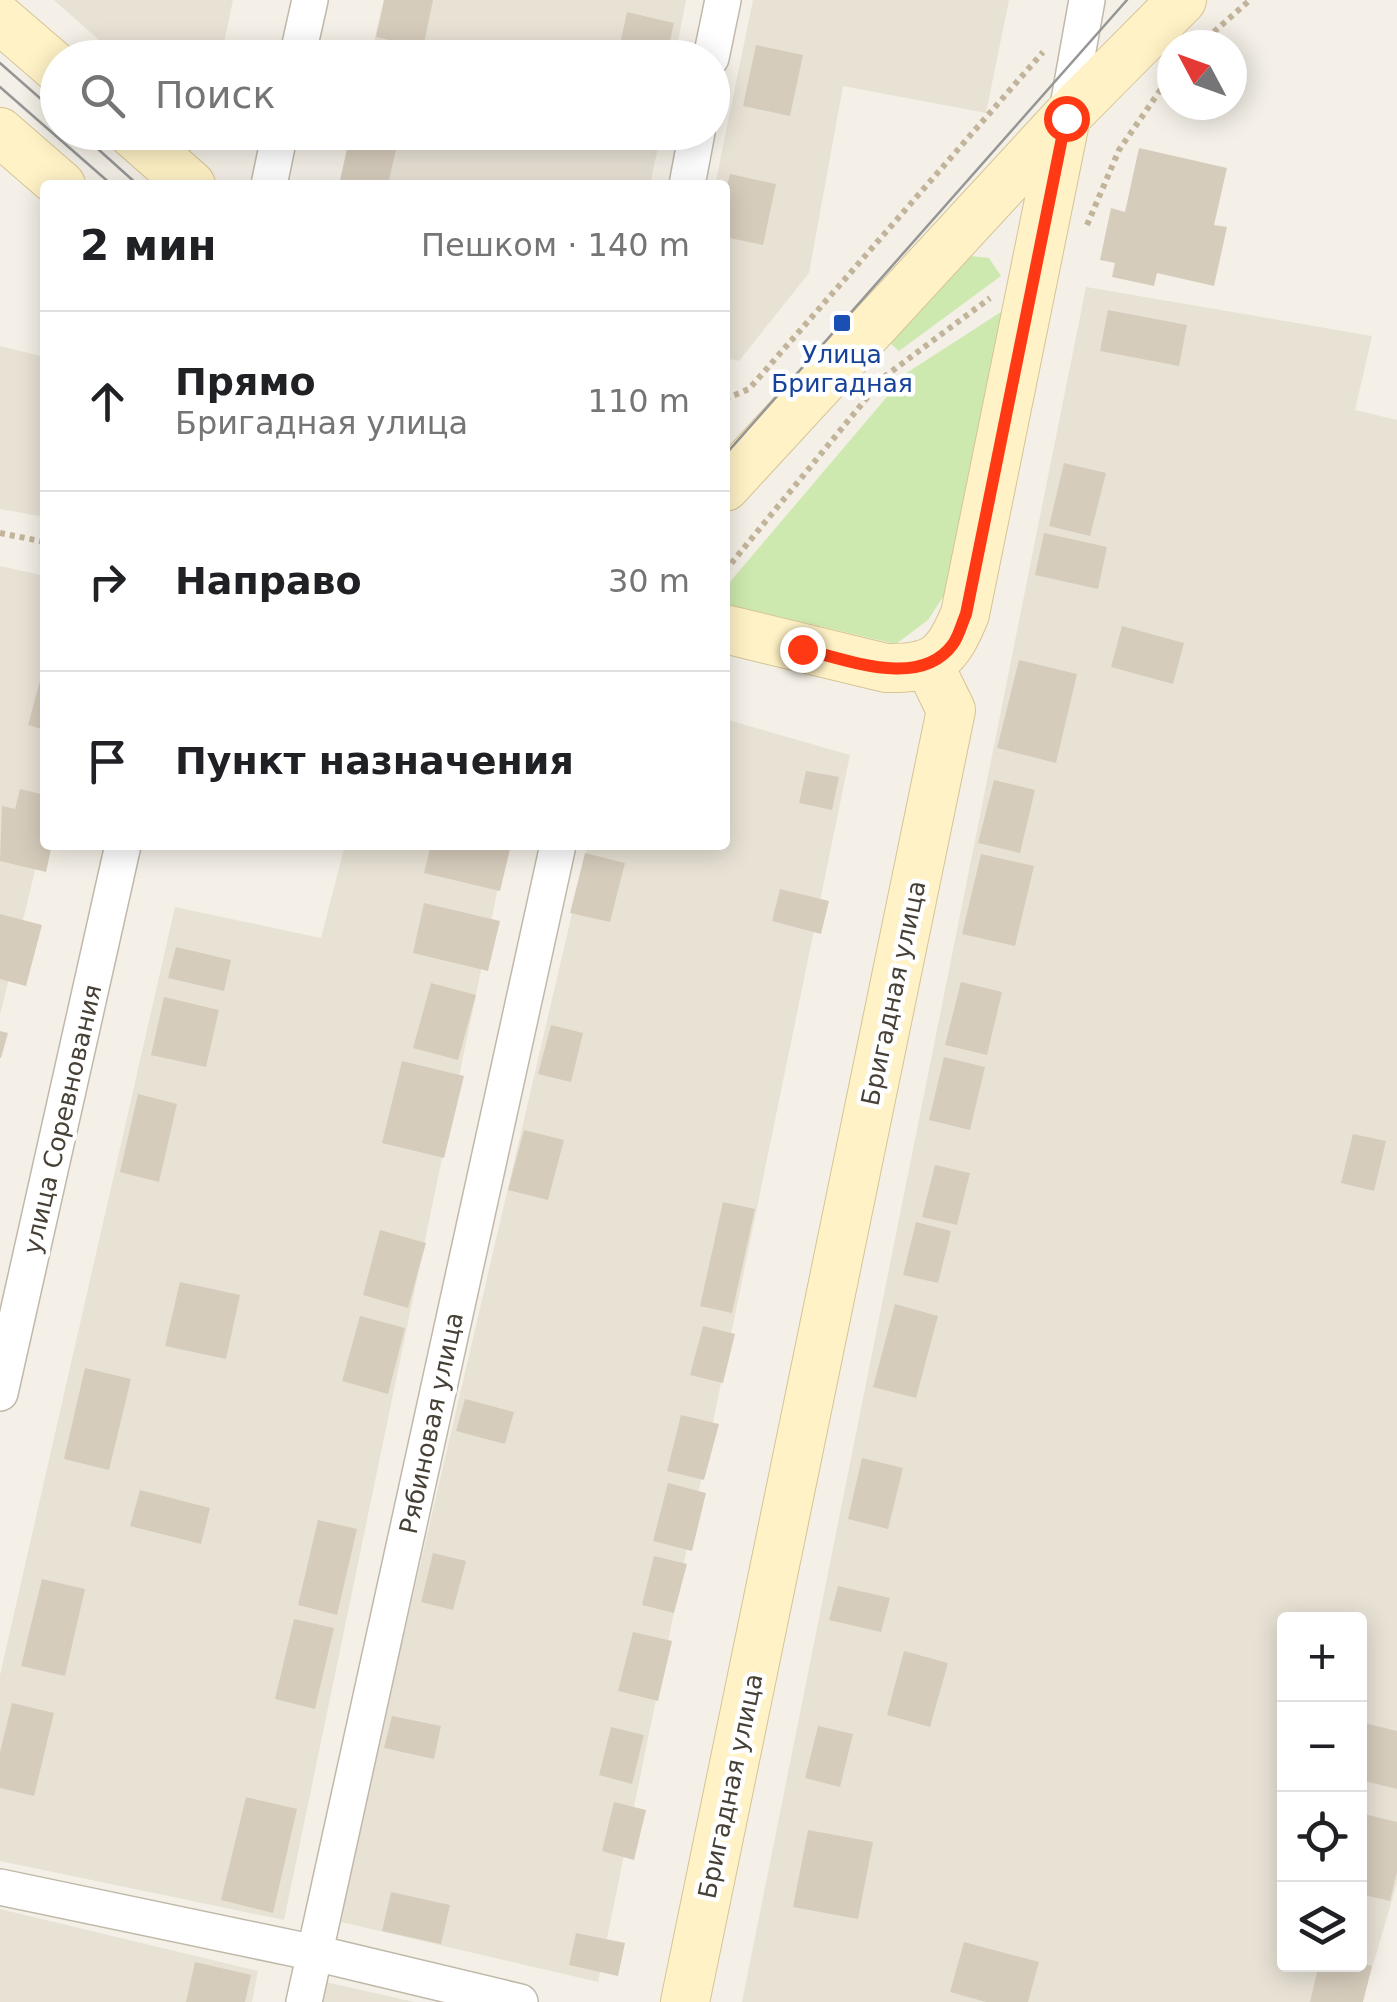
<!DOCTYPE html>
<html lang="ru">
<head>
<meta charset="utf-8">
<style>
  :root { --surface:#fff; --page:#f2f2f2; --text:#202124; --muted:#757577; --line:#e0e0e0 }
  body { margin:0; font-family:"DejaVu Sans",sans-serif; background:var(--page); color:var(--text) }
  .controls { position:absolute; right:30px; bottom:30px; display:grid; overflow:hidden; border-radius:10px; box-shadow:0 5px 25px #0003 }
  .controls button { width:90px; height:90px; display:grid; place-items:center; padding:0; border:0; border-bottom:2px solid var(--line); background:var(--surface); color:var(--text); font:50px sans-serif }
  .compass { position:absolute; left:1157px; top:30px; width:90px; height:90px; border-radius:50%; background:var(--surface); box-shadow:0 5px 25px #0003; rotate:311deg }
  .stop { position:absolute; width:30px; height:30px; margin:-22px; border:8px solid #ff3913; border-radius:50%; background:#fff }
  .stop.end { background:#ff3913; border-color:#fff; box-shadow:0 2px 10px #0008 }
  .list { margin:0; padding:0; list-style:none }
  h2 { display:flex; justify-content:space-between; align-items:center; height:130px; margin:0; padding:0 40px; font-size:42px }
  h2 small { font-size:32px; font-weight:400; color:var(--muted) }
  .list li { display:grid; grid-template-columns:65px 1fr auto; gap:30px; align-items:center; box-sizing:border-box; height:180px; padding:0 40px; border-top:2px solid var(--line) }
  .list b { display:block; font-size:38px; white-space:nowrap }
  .list p { margin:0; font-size:32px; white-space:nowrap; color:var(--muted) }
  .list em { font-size:32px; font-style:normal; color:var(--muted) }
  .icon { flex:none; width:55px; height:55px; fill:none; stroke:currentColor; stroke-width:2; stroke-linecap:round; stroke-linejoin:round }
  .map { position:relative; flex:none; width:1397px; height:2002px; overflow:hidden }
  .search { position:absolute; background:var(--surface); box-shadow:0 5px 25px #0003; left:40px; top:40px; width:690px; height:110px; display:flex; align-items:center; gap:25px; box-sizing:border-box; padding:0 35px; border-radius:55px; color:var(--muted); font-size:38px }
  .panel { position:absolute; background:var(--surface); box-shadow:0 5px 25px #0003; left:40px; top:180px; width:690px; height:670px; border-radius:10px }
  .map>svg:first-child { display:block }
  .residential { fill:#e8e2d5; fill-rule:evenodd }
  .green { fill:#cee9af }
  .building { fill:#d6ccbc }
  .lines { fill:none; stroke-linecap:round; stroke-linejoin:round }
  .street-casing { stroke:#c0b8a9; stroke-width:38 }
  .secondary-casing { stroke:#d5c496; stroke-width:50 }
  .path { stroke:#c2b49a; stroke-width:6; stroke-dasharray:5 5; stroke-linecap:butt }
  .street { stroke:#fff; stroke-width:35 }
  .secondary { stroke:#fff2c6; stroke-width:48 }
  .tram { stroke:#969696; stroke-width:2.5 }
  .route { stroke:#ff3913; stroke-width:12 }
  .transit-dot { fill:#1a4fb4; stroke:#fff; stroke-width:4 }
  .labels { text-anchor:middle; stroke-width:9; stroke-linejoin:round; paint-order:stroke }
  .transit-label { font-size:25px; fill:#164399; stroke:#fff }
  .street-label { font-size:25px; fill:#474036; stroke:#fff }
</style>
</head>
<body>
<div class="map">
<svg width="1397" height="2002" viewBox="0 0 1397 2002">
  <rect width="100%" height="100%" fill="#f4f0e7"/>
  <path class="residential" d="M54 0H233L221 57 119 58Z
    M384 0H686L675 57 370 58Z
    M753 0H1009L986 113 843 86 809 273 739 361 725 358V185H715Z
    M353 133H661L650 185H341Z
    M1086 287 1372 336 1355 410 1397 420V1883L1362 2002H742ZM1284 1620H1360V1964H1284Z
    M0 346 45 357V517L0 509Z
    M0 566 45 576V829L0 1015Z
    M725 719 850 755 598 1982 337 1921 588 845H725Z
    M345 845H507L284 1920 0 1861V1675L175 907 321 938Z
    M0 1909 258 1971 252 2002H0Z
    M326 1982 414 2002H322Z"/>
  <path class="green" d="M971 256 989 258 1001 276 899 351 890 343Z
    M1004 310 945 594 928 620 896 644 725 604 729 583 908 372Z"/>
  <path class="building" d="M384 0H433L423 48 376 37Z
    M627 12 674 23 666 58H617Z
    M756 45 803 55 790 116 743 106Z
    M350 135 397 145 388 185H339Z
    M1139 148 1227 168 1214 225 1227 227 1214 286 1157 273 1154 286 1112 277 1115 263 1100 260 1111 208 1125 212Z
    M730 174 776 184 763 245 725 237V194Z
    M1108 310 1187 325 1179 366 1100 351Z
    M1064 463 1106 473 1090 536 1049 526Z
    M1044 533 1107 547 1098 589 1035 575Z
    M1122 626 1184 643 1173 684 1111 667Z
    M1019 660 1077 674 1056 763 997 748Z
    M44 666H45V730L28 725Z
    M806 771 839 777 832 810 799 803Z
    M994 780 1035 790 1020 853 978 843Z
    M20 789 45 795V845H52L46 872 0 861 2 806 15 809Z
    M431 845H511L500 891 424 873Z
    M585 853 625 863 610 922 570 913Z
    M981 854 1034 866 1015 946 962 934Z
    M780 889 829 901 821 934 772 921Z
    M424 903 500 921 488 971 413 953Z
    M0 914 42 925 26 986 0 979Z
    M176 947 231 960 224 991 168 978Z
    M961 982 1002 992 987 1055 945 1045Z
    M431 983 476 995 458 1060 413 1048Z
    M164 997 219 1010 206 1067 151 1055Z
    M551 1025 583 1033 571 1082 538 1074Z
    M0 1031 8 1033 1 1058H0Z
    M944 1057 985 1067 970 1130 929 1120Z
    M402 1061 464 1076 444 1158 382 1143Z
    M138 1094 177 1104 159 1182 120 1172Z
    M524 1130 564 1140 548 1200 508 1190Z
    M1353 1134 1386 1141 1374 1191 1341 1183Z
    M935 1165 970 1173 957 1225 922 1217Z
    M723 1202 755 1209 732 1313 700 1306Z
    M916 1222 951 1231 938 1283 903 1275Z
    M380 1230 426 1243 408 1308 363 1295Z
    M180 1282 240 1295 226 1359 165 1346Z
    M895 1304 938 1316 916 1398 873 1387Z
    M360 1316 405 1328 388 1394 342 1381Z
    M703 1326 735 1334 723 1383 690 1375Z
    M85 1368 131 1379 109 1470 64 1459Z
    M465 1399 514 1412 505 1444 456 1431Z
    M681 1415 719 1424 704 1480 667 1471Z
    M862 1458 903 1468 888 1529 848 1519Z
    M668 1483 706 1493 692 1551 653 1541Z
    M140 1490 210 1508 201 1544 130 1526Z
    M318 1520 357 1529 337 1615 298 1605Z
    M433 1553 466 1561 453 1610 421 1602Z
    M654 1556 687 1564 674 1613 642 1605Z
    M42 1579 85 1589 65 1676 21 1666Z
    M838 1586 890 1598 881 1632 829 1620Z
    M294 1619 334 1628 315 1709 275 1699Z
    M633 1632 672 1641 658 1701 618 1691Z
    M904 1651 948 1663 930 1727 887 1715Z
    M12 1703 54 1713 34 1796 0 1788V1752Z
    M392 1716 441 1726 434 1759 384 1748Z
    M1360 1722 1397 1731V1789L1360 1780Z
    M818 1726 853 1734 840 1787 805 1778Z
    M611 1727 644 1735 632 1784 599 1775Z
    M246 1797 297 1809 273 1913 221 1900Z
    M614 1802 646 1810 634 1860 602 1851Z
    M1360 1813 1397 1822V1872L1390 1901 1360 1894Z
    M808 1830 873 1842 858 1919 793 1907Z
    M391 1892 450 1905 441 1944 382 1931Z
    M576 1933 625 1943 618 1976 569 1965Z
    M964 1942 1039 1962 1028 2002H986L950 1992Z
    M195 1962 251 1975 245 2002H186Z
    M1360 1963 1372 1966 1363 2002H1310L1319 1964Z"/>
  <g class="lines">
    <g class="street-casing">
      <path id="street" d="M297 58 310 0
        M711 58 723 0
        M1066 117 1087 0
        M269 185 280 132
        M687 185 697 132
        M0 1393 123 845
        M0 1887 315 1953 520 2002
        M304 2002 558 845"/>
    </g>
    <g class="secondary-casing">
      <path id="secondary" d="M0 19 58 69
        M0 132 61 185
        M131 132 191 185
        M725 487 1066 117 1182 0
        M725 629 886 668C935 669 947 658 965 614L1066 117
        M685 2002 951 710 928 663"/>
    </g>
    <path class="path" d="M1199 45 1250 0
      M1087 225 1119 150 1172 73
      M884 377 990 298
      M725 399 749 389 1043 52
      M0 533 45 542
      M725 571 870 394"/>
    <use href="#street" class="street"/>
    <use href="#secondary" class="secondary"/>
    <path class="tram" d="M0 63 58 114
      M0 87 112 185
      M79 132 138 185
      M725 455 1127 0"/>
  </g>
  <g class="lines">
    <path class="route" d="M802 649C846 659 920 690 953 644 959 636 962 623 966 614L1066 118"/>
  </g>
  <rect class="transit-dot" x="832" y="313" width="20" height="20" rx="5"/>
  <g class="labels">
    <g class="transit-label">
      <text x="842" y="363">Улица<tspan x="842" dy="29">Бригадная</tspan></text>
    </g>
    <g class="street-label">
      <text transform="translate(893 993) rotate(-78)" y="9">Бригадная улица</text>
      <text transform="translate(62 1119) rotate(-77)" y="9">улица Соревнования</text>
      <text transform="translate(431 1423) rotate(-78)" y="9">Рябиновая улица</text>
      <text transform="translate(730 1786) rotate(-78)" y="9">Бригадная улица</text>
    </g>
  </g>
</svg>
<div class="controls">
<button>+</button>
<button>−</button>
<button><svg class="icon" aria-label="locate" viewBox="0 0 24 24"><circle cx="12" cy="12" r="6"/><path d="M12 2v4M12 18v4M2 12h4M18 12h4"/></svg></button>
<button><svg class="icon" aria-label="layers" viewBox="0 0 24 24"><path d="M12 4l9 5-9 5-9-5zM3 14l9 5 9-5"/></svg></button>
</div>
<svg class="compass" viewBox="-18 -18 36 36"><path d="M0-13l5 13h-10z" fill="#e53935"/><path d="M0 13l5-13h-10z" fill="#757577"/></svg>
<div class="stop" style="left:1066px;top:118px"></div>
<div class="stop end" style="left:802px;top:649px"></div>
<div class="search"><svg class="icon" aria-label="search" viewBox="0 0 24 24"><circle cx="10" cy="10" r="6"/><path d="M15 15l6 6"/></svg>Поиск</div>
<section class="panel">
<h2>2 мин<small>Пешком · 140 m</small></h2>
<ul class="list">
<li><svg class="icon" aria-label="ahead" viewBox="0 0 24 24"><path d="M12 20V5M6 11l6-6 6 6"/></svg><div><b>Прямо</b><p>Бригадная улица</p></div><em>110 m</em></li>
<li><svg class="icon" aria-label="right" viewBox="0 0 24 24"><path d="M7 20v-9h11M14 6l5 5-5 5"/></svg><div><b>Направо</b></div><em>30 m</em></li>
<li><svg class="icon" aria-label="arrive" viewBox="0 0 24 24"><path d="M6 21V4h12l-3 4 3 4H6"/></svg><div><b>Пункт назначения</b></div></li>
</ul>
</section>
</div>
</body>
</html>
